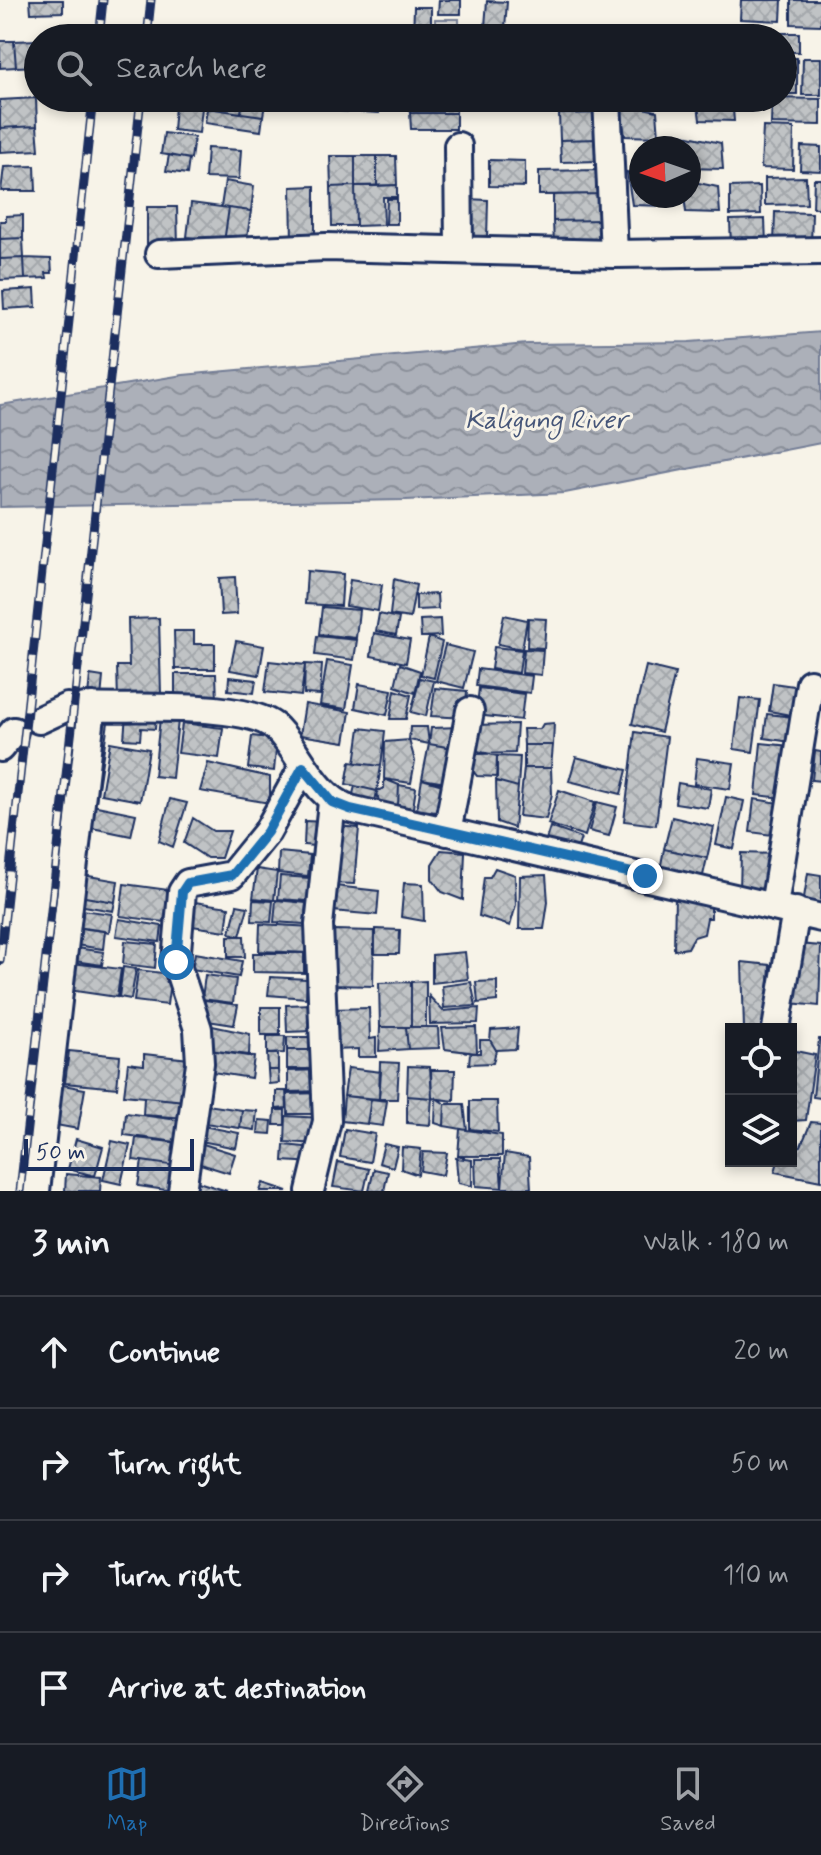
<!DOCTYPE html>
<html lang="en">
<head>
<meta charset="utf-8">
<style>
  :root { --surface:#171b24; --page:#242831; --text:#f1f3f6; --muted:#9ea1a6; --line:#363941; --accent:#1f6fb2 }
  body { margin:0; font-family:Mynerve,sans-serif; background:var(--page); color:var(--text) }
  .controls { position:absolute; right:24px; bottom:24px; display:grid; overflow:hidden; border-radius:0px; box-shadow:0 4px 12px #0003 }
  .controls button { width:72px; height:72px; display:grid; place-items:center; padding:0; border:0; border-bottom:2px solid var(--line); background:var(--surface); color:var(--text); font:40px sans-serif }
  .compass { position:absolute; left:629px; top:136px; width:72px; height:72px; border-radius:50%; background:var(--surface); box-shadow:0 4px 12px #0003; rotate:268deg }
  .scale { position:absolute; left:24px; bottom:20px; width:170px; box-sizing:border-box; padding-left:8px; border:4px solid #1b2f5e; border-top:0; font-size:22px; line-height:28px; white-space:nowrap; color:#1b2f5e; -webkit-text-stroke:6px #f7f3e8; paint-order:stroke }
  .stop { position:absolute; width:24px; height:24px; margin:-18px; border:6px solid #1f6fb2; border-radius:50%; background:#fff }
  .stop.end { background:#1f6fb2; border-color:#fff; box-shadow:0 2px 8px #0008 }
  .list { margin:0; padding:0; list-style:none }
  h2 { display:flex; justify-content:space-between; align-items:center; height:104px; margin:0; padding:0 32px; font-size:34px }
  h2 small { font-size:26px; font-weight:400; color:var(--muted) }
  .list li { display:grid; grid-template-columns:52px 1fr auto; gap:24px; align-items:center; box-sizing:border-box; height:112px; padding:0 32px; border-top:2px solid var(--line) }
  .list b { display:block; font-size:30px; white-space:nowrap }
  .list em { font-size:26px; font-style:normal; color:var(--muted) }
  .icon { flex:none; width:44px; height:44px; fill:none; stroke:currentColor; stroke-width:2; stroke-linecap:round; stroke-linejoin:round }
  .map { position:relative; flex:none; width:821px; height:1191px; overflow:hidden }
  .search { position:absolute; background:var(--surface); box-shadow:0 4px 12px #0003; left:24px; right:24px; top:24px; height:88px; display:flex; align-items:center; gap:20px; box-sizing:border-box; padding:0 28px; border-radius:44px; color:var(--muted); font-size:30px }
  .sheet { height:552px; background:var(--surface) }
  nav { display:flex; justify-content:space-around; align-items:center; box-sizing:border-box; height:112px; border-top:2px solid var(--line); background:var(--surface); font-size:22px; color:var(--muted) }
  nav a { display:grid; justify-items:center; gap:4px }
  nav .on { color:var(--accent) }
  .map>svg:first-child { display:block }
  .park { fill:url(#park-tufts); stroke:#798299; stroke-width:2 }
  .water { fill:url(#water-waves); stroke:#727c95; stroke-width:2 }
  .building { fill:url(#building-cross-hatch); stroke:#1b2f5e; stroke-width:2 }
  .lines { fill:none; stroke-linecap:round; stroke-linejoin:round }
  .minor-casing { stroke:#1b2f5e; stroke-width:32 }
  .minor { stroke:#f7f3e8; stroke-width:26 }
  .rail-casing { stroke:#1b2f5e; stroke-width:9 }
  .rail { stroke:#f7f3e8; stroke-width:6; stroke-dasharray:18; stroke-linecap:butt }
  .route { stroke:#1f6fb2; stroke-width:10 }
  .labels { text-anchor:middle; stroke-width:6; stroke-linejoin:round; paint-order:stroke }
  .water-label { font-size:26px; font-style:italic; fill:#465679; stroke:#f7f3e8 }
</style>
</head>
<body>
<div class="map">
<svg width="821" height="1191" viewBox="0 0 821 1191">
  <defs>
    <pattern id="park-tufts" width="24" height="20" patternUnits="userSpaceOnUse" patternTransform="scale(2)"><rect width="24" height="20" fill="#d7d6d4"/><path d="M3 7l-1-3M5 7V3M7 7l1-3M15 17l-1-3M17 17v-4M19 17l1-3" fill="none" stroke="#b8b8b8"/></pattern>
    <pattern id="water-waves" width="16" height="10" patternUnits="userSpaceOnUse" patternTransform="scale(2)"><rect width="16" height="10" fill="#acb0b9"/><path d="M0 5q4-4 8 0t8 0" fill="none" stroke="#8b909a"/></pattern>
    <pattern id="building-cross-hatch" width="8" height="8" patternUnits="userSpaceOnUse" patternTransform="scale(2)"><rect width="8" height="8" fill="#c0c3c5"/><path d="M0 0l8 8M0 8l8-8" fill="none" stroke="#a4a8ac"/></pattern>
  </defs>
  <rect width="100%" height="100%" fill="#f7f3e8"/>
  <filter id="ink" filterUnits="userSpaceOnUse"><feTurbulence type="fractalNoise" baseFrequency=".0125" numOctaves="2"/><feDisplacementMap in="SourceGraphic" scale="16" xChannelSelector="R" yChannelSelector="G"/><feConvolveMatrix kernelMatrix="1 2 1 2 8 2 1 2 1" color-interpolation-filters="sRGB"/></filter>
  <g filter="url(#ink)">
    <path class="park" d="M435 19H459V38H435Z"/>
    <path class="water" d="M821 332V443L565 493 406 500 0 507V405L183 375 527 344 689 342Z"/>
    <path class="building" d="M30 0H63V12L31 13Z
      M439 0H461V14H438Z
      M741 0H782L781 21 740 19Z
      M791 0H821V25L791 24Z
      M487 1 507 2 505 28 485 26Z
      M414 7H431V37H413Z
      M485 26 505 28 504 38H484Z
      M753 33H799V52H783V38H753Z
      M38 40V66L16 67 14 41Z
      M0 41H14L16 67 0 68Z
      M783 58H797V94H783Z
      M803 58H821V95H802Z
      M36 98 37 126 0 128V100Z
      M163 98H197L196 108 162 105Z
      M209 98H243L241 113 207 108Z
      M243 98H266L263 116 241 113Z
      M341 98H361L360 112 340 111Z
      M361 98H380L379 113 360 112Z
      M410 98H456V113H410Z
      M559 98H597L598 113 559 114Z
      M697 98H732L734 121 700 120Z
      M772 98 821 99V125L771 124Z
      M620 103 657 111 659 137 625 136Z
      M175 106 202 108 199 133 173 130Z
      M207 108 263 116 261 131 205 123Z
      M410 113H456V129H411Z
      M598 113 599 139 560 140 559 114Z
      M37 126 39 150 0 152V128Z
      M763 127 794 128 793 169 761 168Z
      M164 133 194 137 191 159 161 154Z
      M684 135 721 143 723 169 689 168V148Z
      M599 139 600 161 561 162 560 140Z
      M801 146 821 147V171L800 170Z
      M207 148 241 150 239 179 205 178Z
      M169 155 189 159 187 174 166 171Z
      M330 156H355V186L331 187Z
      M355 156H377V186H355Z
      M377 156H396L397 185 377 186Z
      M489 160 525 161V187L489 186Z
      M35 166 36 191H1L4 167Z
      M600 170V194L539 195V171Z
      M627 172 641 175V196H666V206L632 205Z
      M806 177 807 204 765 205V178Z
      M814 179H821V208H813Z
      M225 181 254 186 251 211 221 207Z
      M689 181 718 187 720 213 686 212 684 196H689Z
      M397 185V197H383L384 225 356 226 355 186Z
      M315 186V241H292L291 187Z
      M355 186 356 226H332L331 187Z
      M760 186 761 214 730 215V187Z
      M600 194 601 220 553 221V195Z
      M387 199H397V224H386Z
      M467 199 488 200 487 239H467Z
      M191 203 229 208 224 242 187 237Z
      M147 207H177L178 247 147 248Z
      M229 208 251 211 246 245 224 242Z
      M775 212 812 213 811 246 774 245Z
      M23 215V238L0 239V221H6V216Z
      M765 219 766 245 731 247 730 220Z
      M601 220V244L554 245 553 221Z
      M23 238 24 258 0 259V239Z
      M24 258 25 279 0 280V259Z
      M24 258 51 259 52 273H46L47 278 25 279Z
      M35 289 36 307 4 309 3 291Z
      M307 571 343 574 341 606 305 604Z
      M235 577 237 614 221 615 219 578Z
      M394 579 416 585 410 618 390 615Z
      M350 580 382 585 378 611 346 606Z
      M437 594 438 609 416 610V595Z
      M322 607 359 610 356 638 319 634Z
      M379 614 399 618 396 635 376 631Z
      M504 615 527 620 522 649 498 644Z
      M159 618 161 694H139V700L118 701 117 666H129L128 619Z
      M528 618 546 619 544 648 527 647Z
      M440 619 441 636 421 637 420 620Z
      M174 631H194V644H215V669H175Z
      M374 633 410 640 406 663 371 656Z
      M317 636 357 640 354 660 315 655Z
      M429 637 442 642 434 678 421 675Z
      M236 641 264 646 259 675 230 670Z
      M445 645 473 652 464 688 436 681Z
      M494 647 522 650 519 673 491 669Z
      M524 649 543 650 541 675 522 673Z
      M269 661 305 665 301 696 265 692Z
      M327 661 353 665 346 709 320 705Z
      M305 664 322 665 320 695 304 694Z
      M400 664 420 671 415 693 395 686Z
      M646 666 675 673 661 732 632 724Z
      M478 669 532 676 530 693 476 686Z
      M175 674H216L217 701H175Z
      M90 675 103 677 101 698 88 697Z
      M229 677 256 680 254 693 228 690Z
      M420 678 434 681 426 716 411 712Z
      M773 683 801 687 796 716 769 711Z
      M359 684 392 690 387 715 355 708Z
      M435 688 467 691 465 718 431 716Z
      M479 688 524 694 521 720 476 715Z
      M395 690 411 695 406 719H390Z
      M740 698 760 700 753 752 734 749Z
      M305 704 350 712 345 742 300 735Z
      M126 714 156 717 155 729 141 728 140 740 124 739Z
      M767 714 794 717 791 742 764 738Z
      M98 715 109 716 96 801 85 799Z
      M160 718 178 720 172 778 154 776Z
      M182 723 223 728 219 758 178 753Z
      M554 723 553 745H524L523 729H540L543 724Z
      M517 724 515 753 478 754 471 746V725Z
      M410 727H427L429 744 409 740Z
      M460 727 459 749 429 744 431 728Z
      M360 728 385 731 381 766 355 763Z
      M635 732 667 737 656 825 624 821Z
      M252 736 277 739 274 771 248 768Z
      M409 740 415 761 411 783 384 779 385 742Z
      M110 742 149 749 140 801 101 794Z
      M761 743 790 746 784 798 756 795Z
      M429 744 459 749 452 784 422 779Z
      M524 745H553L551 768H524Z
      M466 748 497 756V777L477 776 466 763Z
      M815 751 821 752V781L812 780Z
      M497 756 520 757 518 787 496 781Z
      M576 757 627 770 621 794 569 781Z
      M697 758 734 763 730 789 694 784Z
      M350 762 381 766 377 791 346 784Z
      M208 763 270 777V803L200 791Z
      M524 768H551L552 794 546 819 519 816Z
      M384 779 399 785 398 806 381 815 377 791 384 788Z
      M422 779 446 786 441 813 417 809Z
      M496 781 518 787 514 828 497 822Z
      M678 783 711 789 708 808 675 803Z
      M399 785 416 788 413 808 398 806Z
      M355 786 377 791 373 813 350 806Z
      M559 790 595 802 585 836 548 824Z
      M726 797 744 801 734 849 716 845Z
      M170 799 187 803 173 847 159 841Z
      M754 799 785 804 780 836 750 832Z
      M597 802 617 807 609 836 589 831Z
      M92 805 136 814 131 836 87 827Z
      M672 817 714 827 707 858 664 849Z
      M193 818 213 831H230L221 858H207L184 843Z
      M305 821 326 822 325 847 304 845Z
      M336 826 359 828 354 884 331 883Z
      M550 827 581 838 576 853 545 843Z
      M664 849 707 858 701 884 659 875Z
      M441 850 465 852 463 900 442 892 432 879V864Z
      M279 852 310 855 308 876 278 873Z
      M741 853 776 854V891H740Z
      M495 868 515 875 516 905 510 926 479 916 484 877H490Z
      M257 869 277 872 274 900 253 898Z
      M808 873 821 875V913L802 910Z
      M83 875 118 881 115 902 79 896Z
      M546 875 548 902 544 929H519L520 876Z
      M280 876 310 878 308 901 278 899Z
      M404 883 423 884 424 921 401 917Z
      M124 884 169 890 164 922 120 916Z
      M335 886 379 891 377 915 333 911Z
      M675 895 711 897V918H707L704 934 694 937 688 948 674 950Z
      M79 896 115 902 113 911 78 905Z
      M253 900 273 901 271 922 252 921Z
      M276 900 306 903 304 924 274 922Z
      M188 901 229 907 226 931 185 925Z
      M237 905 248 907 240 936 230 933Z
      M82 910 112 914 109 932 79 928Z
      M119 919 162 926 160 942 116 936Z
      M260 924 312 927 310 953 259 951Z
      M77 927 105 931 103 949 75 945Z
      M375 929 400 930 399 954H375Z
      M334 930 374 931 373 986 333 985Z
      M228 936H244L245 957H228Z
      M125 941 157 944 155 968 123 964Z
      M798 944 821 946 819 1006 790 1003Z
      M76 948 104 952 102 965 74 961Z
      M465 952 468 979 432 983V955Z
      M195 953 242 961 239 977 192 969Z
      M253 953H304V973L253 972Z
      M742 962 770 965 766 1029H744Z
      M72 963 121 969 117 997 68 990Z
      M123 967 136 969 131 999 119 997Z
      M138 970 171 974 167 1005 134 1001Z
      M205 975 236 979 233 1003 202 999Z
      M270 977 307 979 306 998 268 995Z
      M426 981V1027H411V982Z
      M497 981V1001L478 1003 476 982Z
      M411 982V1027H380L379 983Z
      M471 982 476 1006 444 1008 442 986Z
      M429 996 443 1011 479 1008 478 1023 430 1024Z
      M205 1000 238 1005 234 1025 201 1020Z
      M312 1004 313 1031 287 1032 286 1005Z
      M261 1007H280V1035H261Z
      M369 1008 370 1039 376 1038V1057H358V1049L334 1050 332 1009Z
      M203 1024 250 1034 249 1055 209 1050Z
      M380 1027H406L408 1049 379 1051Z
      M406 1027H438L439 1048 408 1049Z
      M476 1027 477 1053 445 1049 442 1028Z
      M518 1028 516 1049 496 1050 490 1040 491 1030Z
      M267 1036H285L284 1053 267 1054Z
      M287 1037H316V1050H287Z
      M819 1039H821V1098L813 1097Z
      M480 1040H490L496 1050 493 1063 469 1064 470 1053H480Z
      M209 1050 254 1057 251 1078 206 1071Z
      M287 1050H316V1069H287Z
      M791 1050 815 1055 806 1120 791 1121Z
      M69 1051 120 1056 117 1088 65 1083Z
      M144 1054 189 1059 185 1101 124 1095 128 1063 144 1065Z
      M267 1054H278V1070H268Z
      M380 1062 399 1063 397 1099H379Z
      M408 1066 430 1067 432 1098 407 1096Z
      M348 1068 381 1072 379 1099 344 1096Z
      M268 1070H278L279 1083 269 1084Z
      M323 1070 324 1091 288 1092V1071Z
      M431 1070H455L454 1101 432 1098Z
      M63 1085 85 1089 78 1129 56 1125Z
      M276 1091H286L287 1108 276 1109Z
      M322 1093 324 1114H288L287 1094Z
      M344 1096 371 1099 367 1124 342 1121Z
      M407 1096 432 1098 430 1125 407 1123Z
      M144 1097 185 1101 187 1118 143 1115Z
      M436 1098 445 1104 444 1126 435 1123Z
      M371 1099 387 1101 383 1126 367 1124Z
      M470 1101H497L498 1132 470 1129Z
      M445 1104H464L467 1130 444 1126Z
      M207 1105 242 1110 240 1128 204 1123Z
      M242 1110 257 1111 255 1130 240 1128Z
      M275 1110H285V1125H274Z
      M126 1113 178 1120 176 1142 124 1135Z
      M286 1116 322 1118 320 1144 285 1142Z
      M259 1120 272 1121 271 1134 258 1133Z
      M811 1122 821 1123V1181L775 1172 778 1161H791V1149L801 1146Z
      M203 1126 239 1133 236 1148 201 1141Z
      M345 1129 375 1134 370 1162 340 1157Z
      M460 1129 502 1135V1156H458Z
      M136 1138 181 1143 177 1166 133 1160Z
      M76 1139 103 1147 95 1176 68 1169Z
      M112 1141 130 1145 121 1184 103 1180Z
      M200 1143 235 1154 229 1173 194 1162Z
      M384 1144 398 1147 393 1167 379 1163Z
      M284 1145 315 1148 314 1163 283 1161Z
      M402 1147 421 1149 418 1175 401 1169Z
      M423 1152 447 1153 443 1175 421 1171Z
      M505 1153 529 1157 531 1188H502Z
      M456 1158 472 1160V1186L458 1183Z
      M475 1159H500L502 1188 476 1186Z
      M142 1161 177 1166 173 1191 138 1186Z
      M338 1162 369 1169 364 1191 333 1187Z
      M374 1169 388 1172 384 1191H369Z
      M66 1174 101 1177 100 1191H65Z
      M195 1181 227 1191H191Z
      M263 1183 288 1191H260Z"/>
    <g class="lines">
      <g class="minor-casing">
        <path id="minor" d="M607 98 614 254
          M458 146 459 249
          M159 254 326 247 614 254 821 251
          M85 707C126 710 251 700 277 729 303 756 313 795 350 809L821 918
          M39 720 67 707
          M0 748 14 731
          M447 832 470 711
          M774 906 810 683
          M776 1029 796 911
          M36 1191 92 707
          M182 1191 200 1063 198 1029 176 962 182 892 188 883 232 875 267 832 303 767
          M310 1191 327 1121 319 925 332 802"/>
      </g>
      <use href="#minor" class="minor"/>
      <g class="rail-casing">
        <path id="rail" d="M99 38 103 0
          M147 38 151 0
          M0 961 93 98
          M20 1191 141 98"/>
      </g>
      <use href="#rail" class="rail"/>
    </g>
  </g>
  <g class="lines" filter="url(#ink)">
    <path class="route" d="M176 962 182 892 188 883 232 875 267 832 303 767 332 802 350 809 645 876"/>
  </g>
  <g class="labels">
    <g class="water-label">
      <text x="546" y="428">Kaligung River</text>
    </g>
  </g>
</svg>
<div class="controls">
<button><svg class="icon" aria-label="locate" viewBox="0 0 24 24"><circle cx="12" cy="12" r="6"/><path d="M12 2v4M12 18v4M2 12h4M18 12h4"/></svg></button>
<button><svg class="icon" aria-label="layers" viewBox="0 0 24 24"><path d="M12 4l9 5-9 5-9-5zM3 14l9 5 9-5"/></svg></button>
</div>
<svg class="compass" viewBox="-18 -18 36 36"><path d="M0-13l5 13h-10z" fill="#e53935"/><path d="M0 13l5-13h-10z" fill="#9ea1a6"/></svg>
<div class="scale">50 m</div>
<div class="stop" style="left:176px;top:962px"></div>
<div class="stop end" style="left:645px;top:876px"></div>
<div class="search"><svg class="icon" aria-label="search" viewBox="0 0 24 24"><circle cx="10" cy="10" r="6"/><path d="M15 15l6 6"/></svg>Search here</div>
</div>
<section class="sheet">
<h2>3 min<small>Walk · 180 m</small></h2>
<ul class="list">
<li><svg class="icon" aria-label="ahead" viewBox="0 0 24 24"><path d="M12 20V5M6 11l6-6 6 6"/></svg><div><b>Continue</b></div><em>20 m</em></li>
<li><svg class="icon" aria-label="right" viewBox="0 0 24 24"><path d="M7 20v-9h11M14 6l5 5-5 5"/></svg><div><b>Turn right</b></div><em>50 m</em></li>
<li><svg class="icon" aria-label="right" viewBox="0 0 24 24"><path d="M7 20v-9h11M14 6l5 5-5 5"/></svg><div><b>Turn right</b></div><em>110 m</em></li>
<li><svg class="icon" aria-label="arrive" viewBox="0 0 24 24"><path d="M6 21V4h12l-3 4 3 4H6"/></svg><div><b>Arrive at destination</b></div></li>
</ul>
</section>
<nav>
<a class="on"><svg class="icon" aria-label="map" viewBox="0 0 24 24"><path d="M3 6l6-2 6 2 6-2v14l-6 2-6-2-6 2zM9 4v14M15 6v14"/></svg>Map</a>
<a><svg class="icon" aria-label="directions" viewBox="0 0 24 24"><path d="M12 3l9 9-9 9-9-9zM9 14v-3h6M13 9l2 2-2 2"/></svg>Directions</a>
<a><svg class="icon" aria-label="saved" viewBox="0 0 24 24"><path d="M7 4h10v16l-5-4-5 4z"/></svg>Saved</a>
</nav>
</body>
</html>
